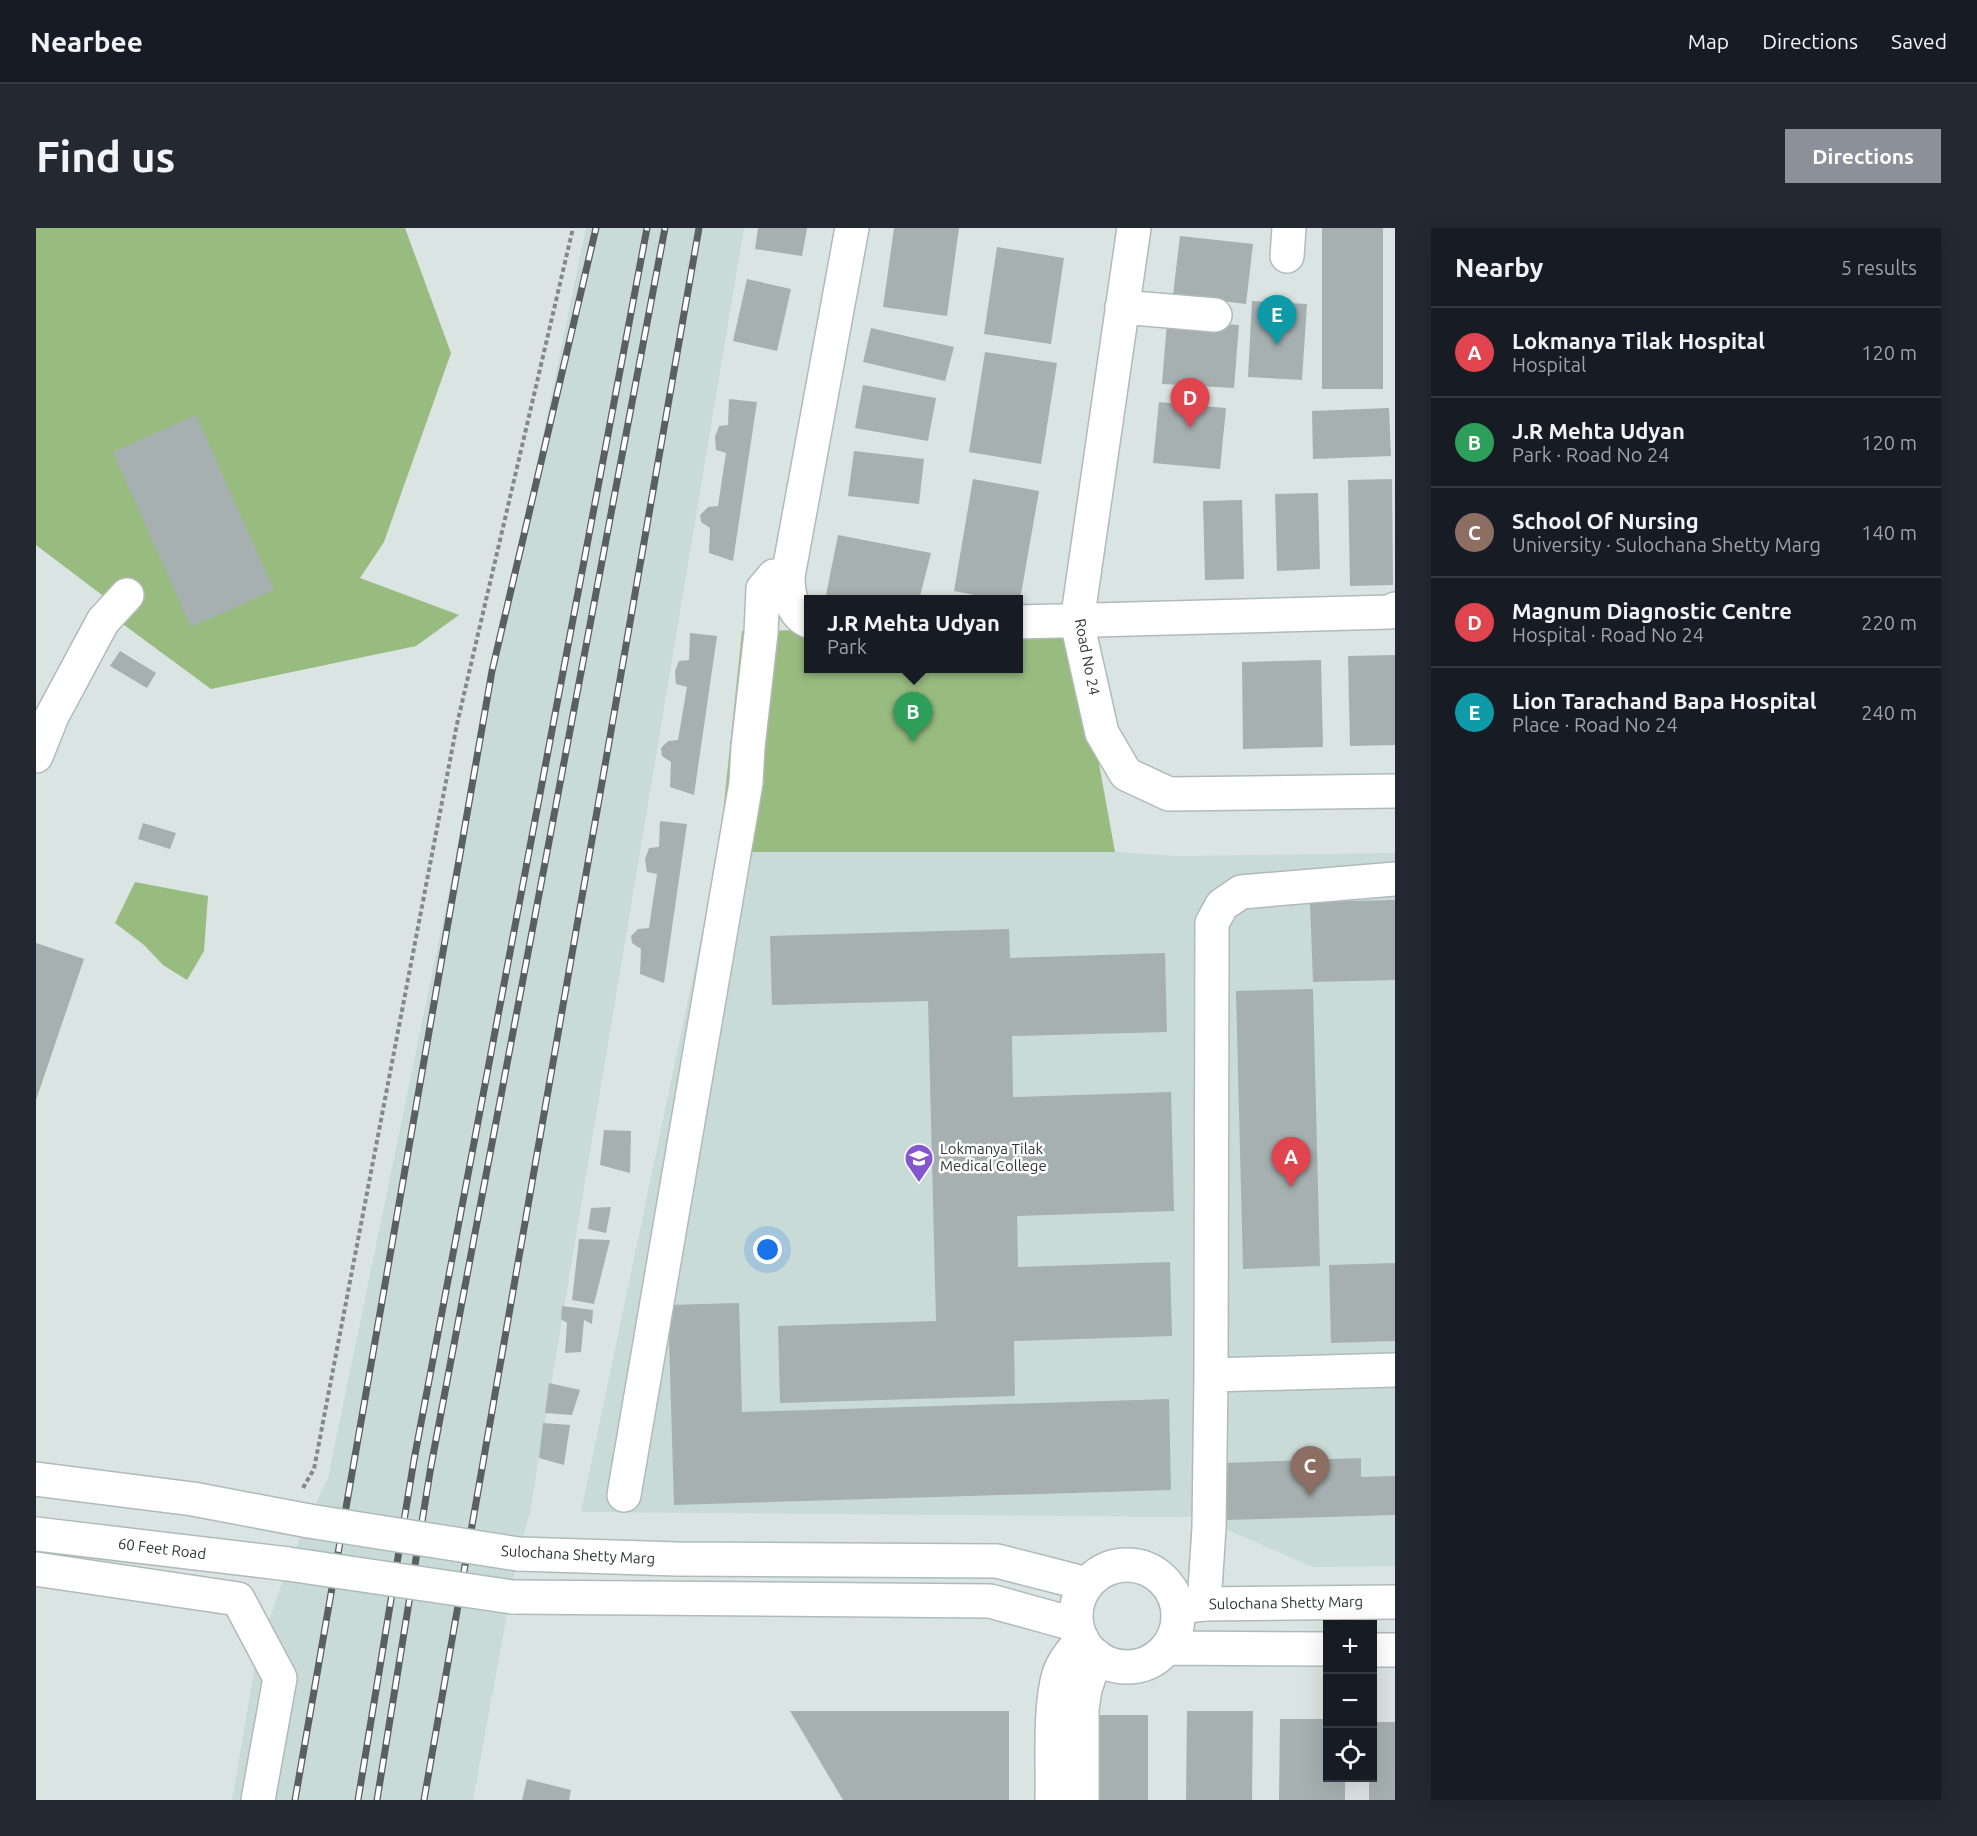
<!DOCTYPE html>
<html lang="en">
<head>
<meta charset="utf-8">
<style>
  :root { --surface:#171b24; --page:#242831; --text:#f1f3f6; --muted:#9ea1a6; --line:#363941; --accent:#8c9099 }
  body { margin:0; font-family:Ubuntu,sans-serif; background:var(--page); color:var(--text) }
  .controls { position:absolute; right:18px; bottom:18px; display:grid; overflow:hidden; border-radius:0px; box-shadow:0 6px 24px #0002 }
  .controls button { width:54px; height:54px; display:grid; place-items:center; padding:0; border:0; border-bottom:2px solid var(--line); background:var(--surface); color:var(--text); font:30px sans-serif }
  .you { position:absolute; left:732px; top:1022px; width:21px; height:21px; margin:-15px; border:4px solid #fff; border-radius:50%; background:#1a73e8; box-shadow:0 0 0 9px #1a73e833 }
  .badge { display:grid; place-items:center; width:39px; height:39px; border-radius:50%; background:var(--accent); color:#fff; font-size:20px; font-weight:700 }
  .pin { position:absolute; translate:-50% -50px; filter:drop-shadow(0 2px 3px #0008) }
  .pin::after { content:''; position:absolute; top:32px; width:21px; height:18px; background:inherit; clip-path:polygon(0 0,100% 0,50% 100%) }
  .popup { position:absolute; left:768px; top:367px; width:219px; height:78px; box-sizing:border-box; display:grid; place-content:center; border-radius:0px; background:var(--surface); filter:drop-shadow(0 2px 4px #0005); font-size:20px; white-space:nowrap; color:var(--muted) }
  .popup b { font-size:22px; color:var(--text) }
  .popup::after { content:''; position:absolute; left:50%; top:100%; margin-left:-12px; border:12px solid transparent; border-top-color:var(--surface) }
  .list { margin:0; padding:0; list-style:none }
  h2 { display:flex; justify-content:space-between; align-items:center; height:78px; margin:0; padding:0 24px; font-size:26px }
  h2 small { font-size:20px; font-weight:400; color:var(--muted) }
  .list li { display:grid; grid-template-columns:39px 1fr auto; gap:18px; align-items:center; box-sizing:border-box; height:90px; padding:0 24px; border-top:2px solid var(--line) }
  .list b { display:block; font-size:22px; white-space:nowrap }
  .list p { margin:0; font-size:20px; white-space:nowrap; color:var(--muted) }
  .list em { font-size:20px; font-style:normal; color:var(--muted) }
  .icon { flex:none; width:33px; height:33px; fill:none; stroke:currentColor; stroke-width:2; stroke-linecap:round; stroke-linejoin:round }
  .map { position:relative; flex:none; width:1359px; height:1572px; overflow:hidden; border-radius:0px }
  header { display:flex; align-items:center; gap:36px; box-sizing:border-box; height:84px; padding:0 30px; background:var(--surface); border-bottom:2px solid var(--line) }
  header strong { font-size:28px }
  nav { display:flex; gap:33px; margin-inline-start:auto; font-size:21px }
  .intro { display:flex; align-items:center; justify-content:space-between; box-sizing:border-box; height:144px; padding:0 36px }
  h1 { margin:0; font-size:42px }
  .button { padding:15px 27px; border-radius:0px; background:var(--accent); color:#fff; font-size:21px; font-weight:700 }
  main { display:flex; gap:36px; padding:0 36px }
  aside { flex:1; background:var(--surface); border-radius:0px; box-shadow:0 6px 24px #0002 }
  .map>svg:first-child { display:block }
  .built { fill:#c8dbd7 }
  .green { fill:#98bc80 }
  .building { fill:#a6b0b1 }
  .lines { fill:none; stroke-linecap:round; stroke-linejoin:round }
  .minor-casing { stroke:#b0bbb8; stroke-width:36 }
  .major-casing { stroke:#b0bbb8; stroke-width:36 }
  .path { stroke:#838988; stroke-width:4; stroke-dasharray:4.5 3; stroke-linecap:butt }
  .minor { stroke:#fff; stroke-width:33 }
  .major { stroke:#fff; stroke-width:33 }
  .rail-casing { stroke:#5a605e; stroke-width:7 }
  .rail { stroke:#fff; stroke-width:4.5; stroke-dasharray:14; stroke-linecap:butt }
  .major-bridge-casing { stroke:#b0bbb8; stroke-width:36; stroke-linecap:butt }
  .major-bridge { stroke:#fff; stroke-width:33 }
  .labels { text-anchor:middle; stroke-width:5; stroke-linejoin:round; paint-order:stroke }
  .street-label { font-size:15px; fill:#313534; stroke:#fff }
  .poi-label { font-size:15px; fill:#313534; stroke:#fff; text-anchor:start }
</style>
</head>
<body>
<header>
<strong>Nearbee</strong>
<nav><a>Map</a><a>Directions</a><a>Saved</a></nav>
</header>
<div class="intro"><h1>Find us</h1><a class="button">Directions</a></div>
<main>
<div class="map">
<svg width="1359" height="1572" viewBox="0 0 1359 1572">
  <rect width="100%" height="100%" fill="#dae4e2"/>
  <path class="built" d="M550 0H708L494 1284 482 1326 437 1572H196L220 1432 252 1336 292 1250Z
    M683 624H1079L1141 628 1359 625V1338L1277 1339 1162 1289 545 1284Z"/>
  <path class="green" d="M0 0H369L415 125 348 314 324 350 423 387 380 418 175 461 84 394 66 367 0 317Z
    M1038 398 1079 624H683L706 403 772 402V440H982V399Z
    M99 654 172 668 168 723 151 752 127 737 108 717 79 695Z"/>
  <path class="building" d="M722 0H771L766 28 719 21Z
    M858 0H923L911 88 847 79Z
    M1286 0H1347V161H1286Z
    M1144 8 1217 16 1210 76 1137 67Z
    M961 19 1028 30 1015 116 948 106Z
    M711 51 755 61 741 123 697 113Z
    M1216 73 1271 76 1266 152 1212 149Z
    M1131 93 1203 97 1198 160 1126 156Z
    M835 100 918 119 909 153 827 134Z
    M949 124 1021 135 1005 236 933 224Z
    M827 157 900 170 892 213 819 200Z
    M693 171 721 174 697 333 673 325 674 300 665 294 664 287 672 279 682 278 690 225 680 222 679 209 683 198 692 197Z
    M1123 174 1190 180 1184 241 1117 235Z
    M1353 180 1355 228 1277 231 1276 183Z
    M160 187 238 362 155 399 77 224Z
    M818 223 888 231 883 276 812 268Z
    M937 251 1003 263 984 372H964L918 363Z
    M1356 251 1357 357 1314 358 1312 252Z
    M1282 265 1284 341 1241 343 1239 266Z
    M1206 272 1208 351 1169 352 1167 273Z
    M802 307 895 325 883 372H789Z
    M654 405 681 408 658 567 634 559 635 534 626 528 625 520 632 513 642 512 651 459 640 456 639 443 643 433 653 432Z
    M84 423 120 445 111 460 74 438Z
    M1359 427V517L1314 518 1312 428Z
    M1285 432 1287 519 1207 521 1206 434Z
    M624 593 651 596 628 755 604 746 605 721 596 715 595 708 602 701 613 700 621 646 611 644 609 631 613 620 623 619Z
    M107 595 140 605 134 621 102 611Z
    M1359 672V752L1277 754 1274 674Z
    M973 701 974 730 1129 725 1131 804 976 808 977 869 1135 864 1138 983 981 988 982 1039 1134 1034 1136 1108 978 1113 979 1168 744 1175 742 1098 900 1093 892 773 736 777 734 708Z
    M0 715 48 731 0 872Z
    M1277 761 1284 1038 1207 1041 1200 763Z
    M568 902 595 903 594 945 564 937Z
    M575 979 570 1005 552 1001 555 980Z
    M543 1011 574 1012 558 1076 536 1072Z
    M1359 1035V1113L1295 1115 1293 1037Z
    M703 1075 706 1184 1133 1171 1135 1262 638 1277 632 1077Z
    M526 1078 557 1082 556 1096 548 1092 545 1124 529 1125 531 1095 525 1091Z
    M513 1155 544 1162 536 1187 509 1185Z
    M507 1195 534 1197 528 1237 503 1230Z
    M1325 1230V1249L1359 1248V1287L1190 1292 1189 1235Z
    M754 1483H973V1572H807Z
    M1151 1483H1217L1216 1572H1150Z
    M1052 1487H1112V1572H1052Z
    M1244 1491H1292V1550H1309V1572H1243Z
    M1336 1494H1359V1572H1333V1550H1336Z
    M491 1551 535 1562 533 1572H486Z"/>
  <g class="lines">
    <g class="minor-casing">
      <path id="minor" d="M1098 0 1041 394 1066 505 1090 546 1133 566 1359 563
        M1251 28 1253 0
        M1086 79 1179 87
        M772 393C755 385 752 365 752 348L816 0
        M982 394 1354 384 1359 381
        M0 528 16 488 67 393 91 367
        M1359 651 1205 664 1186 677 1176 695 1175 1147 1359 1142
        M588 1267 710 555 712 519 725 405 727 361 738 348H752
        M0 1341 202 1371 244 1450 222 1572
        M1168 1376 1173 1300 1175 1147
        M1016 1572C1017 1536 1013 1479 1023 1446 1027 1433 1038 1422 1046 1411
        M1046 1572V1481L1049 1461 1060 1428"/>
    </g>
    <g class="major-casing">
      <path id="major" d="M0 1251 157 1271 273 1293
        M0 1306 252 1336
        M482 1326 641 1331 961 1333 1051 1356
        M1040 1388a51 51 0 1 1 102 0a51 51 0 1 1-102 0Z
        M476 1369 954 1373 1041 1397
        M1142 1379 1168 1376 1359 1374
        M1131 1420 1292 1421
        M1336 1422H1359"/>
    </g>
    <path class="path" d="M267 1260 278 1241 421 496 537 0"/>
    <use href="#minor" class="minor"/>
    <use href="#major" class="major"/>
    <g class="rail-casing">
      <path id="rail" d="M259 1572 456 443 560 0
        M322 1572 378 1232 611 0
        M341 1572 395 1238 629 0
        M388 1572 663 0"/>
    </g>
    <use href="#rail" class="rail"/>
    <g class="major-bridge-casing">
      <path id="major-bridge" d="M273 1293 482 1326
        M252 1336 476 1369"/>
    </g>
    <use href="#major-bridge" class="major-bridge"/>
  </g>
  <defs>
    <g id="university-pin" transform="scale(1.5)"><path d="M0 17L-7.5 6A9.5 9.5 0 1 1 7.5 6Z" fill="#8457d0" stroke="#fff"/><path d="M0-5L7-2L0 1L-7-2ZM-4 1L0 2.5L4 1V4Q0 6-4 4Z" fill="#fff"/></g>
  </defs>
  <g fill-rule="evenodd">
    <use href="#university-pin" x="883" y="930"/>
  </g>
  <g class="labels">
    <g class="street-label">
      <text transform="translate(1051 429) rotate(79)" y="5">Road No 24</text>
      <text transform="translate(126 1321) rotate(7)" y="5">60 Feet Road</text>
      <text transform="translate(542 1327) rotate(3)" y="5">Sulochana Shetty Marg</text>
      <text transform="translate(1250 1375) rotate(-1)" y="5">Sulochana Shetty Marg</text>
    </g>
    <g class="poi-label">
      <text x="904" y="926">Lokmanya Tilak<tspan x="904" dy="17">Medical College</tspan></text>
    </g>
  </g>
</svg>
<div class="controls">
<button>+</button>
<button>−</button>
<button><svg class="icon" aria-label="locate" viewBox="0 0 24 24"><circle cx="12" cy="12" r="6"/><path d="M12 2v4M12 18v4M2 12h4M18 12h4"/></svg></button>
</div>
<div class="you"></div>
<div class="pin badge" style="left:1255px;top:959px;background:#e0444e">A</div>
<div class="pin badge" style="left:877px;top:514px;background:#2e9e5b">B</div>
<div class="popup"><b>J.R Mehta Udyan</b>Park</div>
<div class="pin badge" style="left:1274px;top:1268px;background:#8d6e63">C</div>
<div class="pin badge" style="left:1154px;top:200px;background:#e0444e">D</div>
<div class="pin badge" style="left:1241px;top:117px;background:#0f9aa8">E</div>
</div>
<aside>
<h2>Nearby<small>5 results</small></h2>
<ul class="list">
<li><span class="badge" style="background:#e0444e">A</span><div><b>Lokmanya Tilak Hospital</b><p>Hospital</p></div><em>120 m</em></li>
<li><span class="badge" style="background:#2e9e5b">B</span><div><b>J.R Mehta Udyan</b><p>Park · Road No 24</p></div><em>120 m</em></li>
<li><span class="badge" style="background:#8d6e63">C</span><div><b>School Of Nursing</b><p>University · Sulochana Shetty Marg</p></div><em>140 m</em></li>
<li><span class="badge" style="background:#e0444e">D</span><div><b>Magnum Diagnostic Centre</b><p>Hospital · Road No 24</p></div><em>220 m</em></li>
<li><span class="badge" style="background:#0f9aa8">E</span><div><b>Lion Tarachand Bapa Hospital</b><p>Place · Road No 24</p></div><em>240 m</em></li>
</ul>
</aside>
</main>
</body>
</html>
